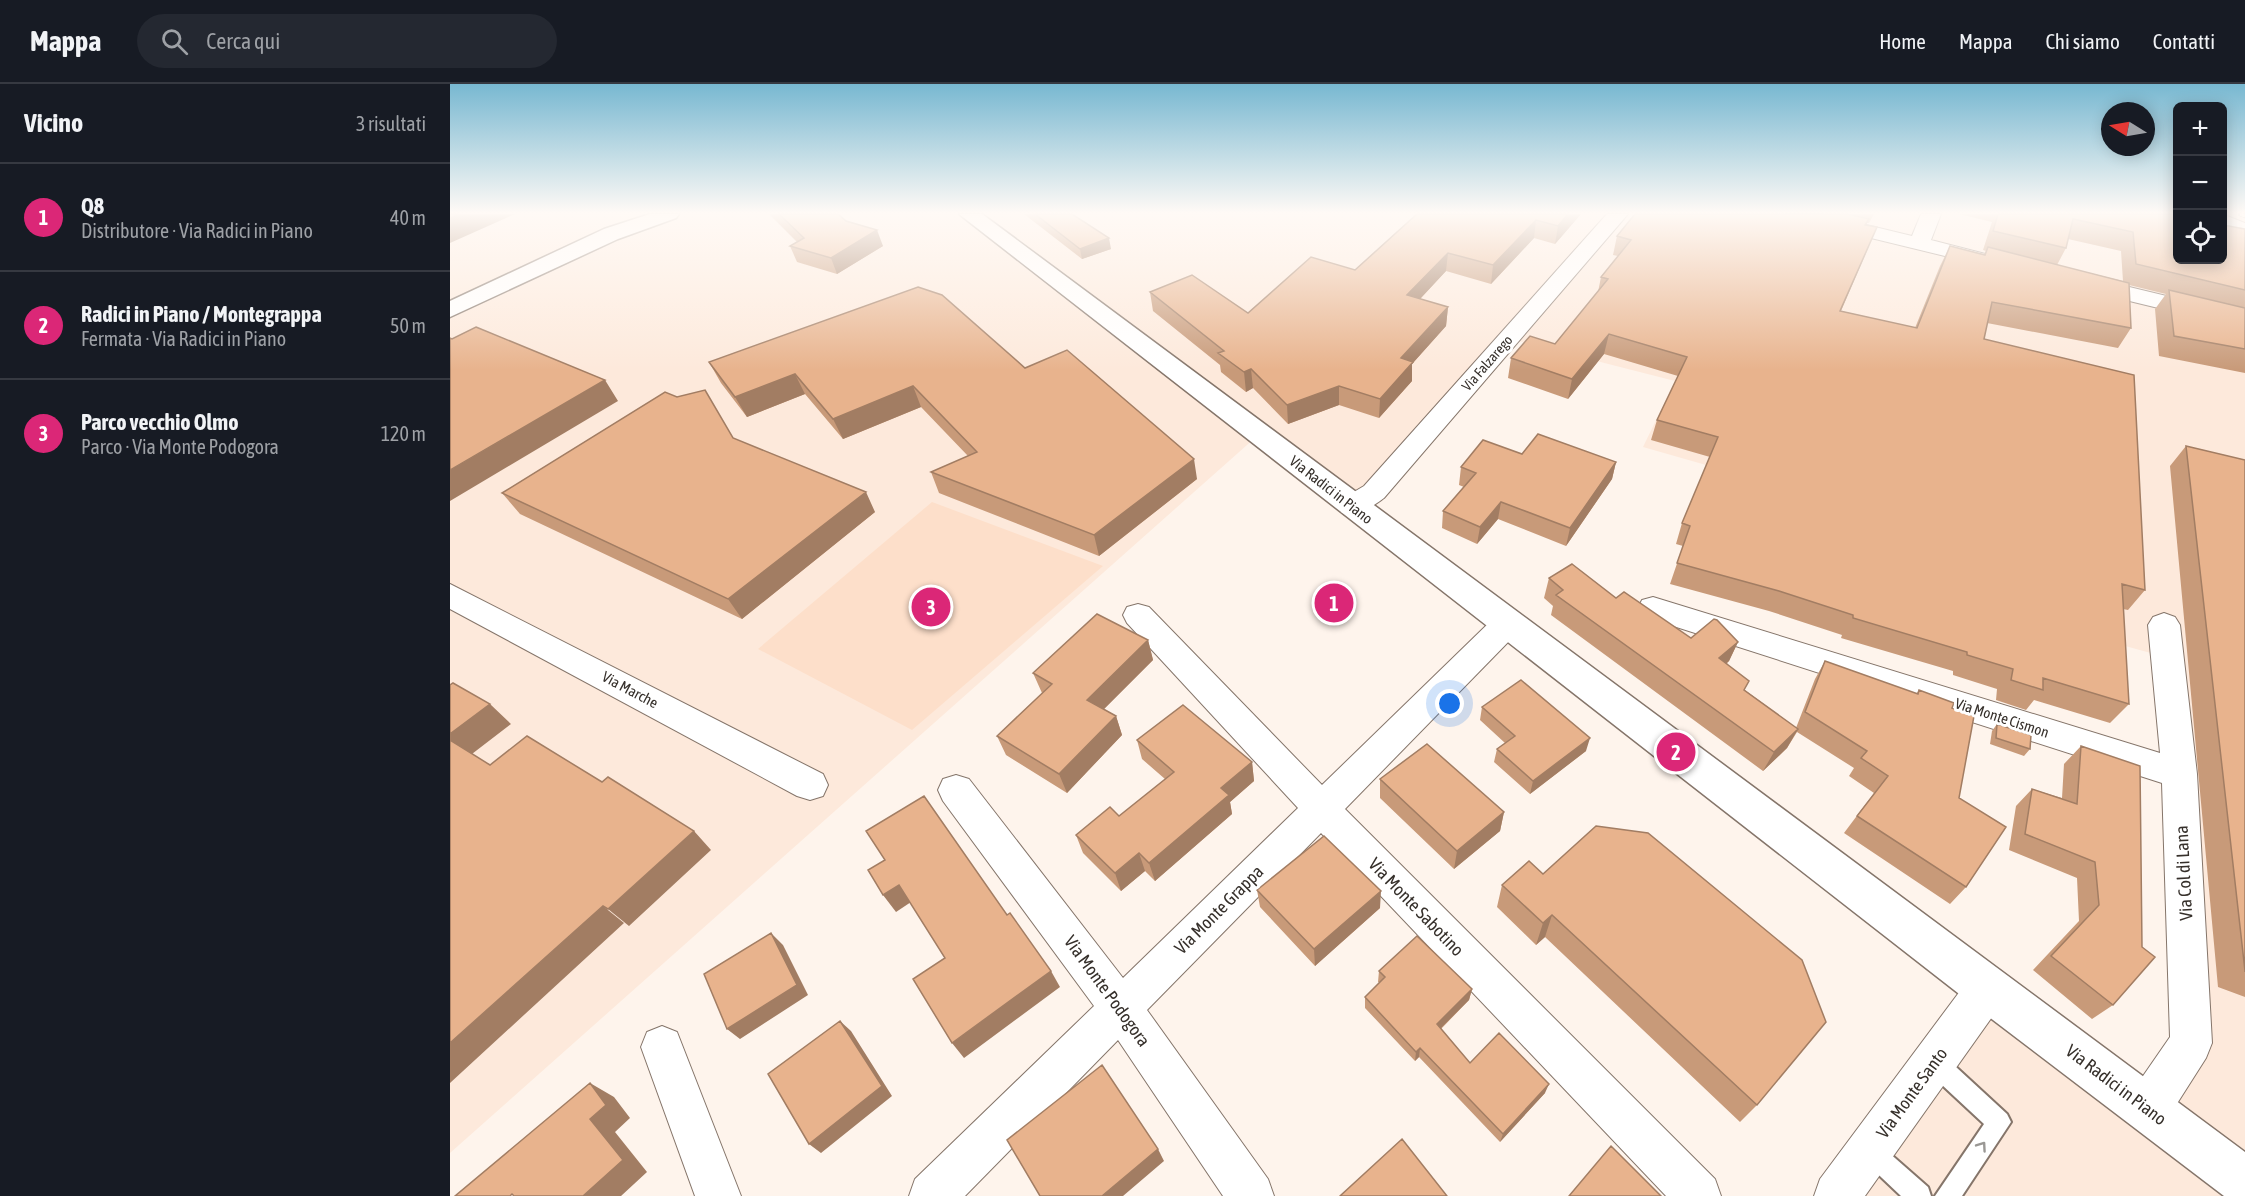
<!DOCTYPE html>
<html lang="it">
<head>
<meta charset="utf-8">
<style>
  :root { --surface:#171b24; --page:#242831; --text:#f1f3f6; --muted:#9ea1a6; --line:#363941; --accent:#db2777 }
  body { margin:0; font-family:"Asap Condensed",sans-serif; background:var(--page); color:var(--text) }
  .controls { position:absolute; right:18px; top:18px; display:grid; overflow:hidden; border-radius:9px; box-shadow:0 3px 15px #0003 }
  .controls button { width:54px; height:54px; display:grid; place-items:center; padding:0; border:0; border-bottom:2px solid var(--line); background:var(--surface); color:var(--text); font:30px sans-serif }
  .compass { position:absolute; left:1651px; top:18px; width:54px; height:54px; border-radius:50%; background:var(--surface); box-shadow:0 3px 15px #0003; rotate:281deg }
  .you { position:absolute; left:1000px; top:620px; width:21px; height:21px; margin:-15px; border:4px solid #fff; border-radius:50%; background:#1a73e8; box-shadow:0 0 0 9px #1a73e833 }
  .badge { display:grid; place-items:center; width:39px; height:39px; border-radius:50%; background:var(--accent); color:#fff; font-size:20px; font-weight:700 }
  .pin { position:absolute; translate:-50% -50%; border:3px solid #fff; box-shadow:0 2px 6px #0006 }
  .list { margin:0; padding:0; list-style:none }
  h2 { display:flex; justify-content:space-between; align-items:center; height:78px; margin:0; padding:0 24px; font-size:26px }
  h2 small { font-size:20px; font-weight:400; color:var(--muted) }
  .list li { display:grid; grid-template-columns:39px 1fr auto; gap:18px; align-items:center; box-sizing:border-box; height:108px; padding:0 24px; border-top:2px solid var(--line) }
  .list b { display:block; font-size:22px; white-space:nowrap }
  .list p { margin:0; font-size:20px; white-space:nowrap; color:var(--muted) }
  .list em { font-size:20px; font-style:normal; color:var(--muted) }
  .icon { flex:none; width:33px; height:33px; fill:none; stroke:currentColor; stroke-width:2; stroke-linecap:round; stroke-linejoin:round }
  .map { position:relative; flex:none; width:1795px; height:1112px; overflow:hidden }
  header { display:flex; align-items:center; gap:36px; box-sizing:border-box; height:84px; padding:0 30px; background:var(--surface); border-bottom:2px solid var(--line) }
  header strong { font-size:28px }
  nav { display:flex; gap:33px; margin-inline-start:auto; font-size:21px }
  .search { width:420px; height:54px; background:var(--page); display:flex; align-items:center; gap:15px; box-sizing:border-box; padding:0 21px; border-radius:33px; color:var(--muted); font-size:22px }
  main { display:flex }
  aside { flex:1; background:var(--surface) }
  .map>svg:first-child { display:block }
  .built { fill:#fde9db }
  .green { fill:#fddfca }
  .lines { fill:none; stroke-linecap:round; stroke-linejoin:round }
  .service-casing { stroke:#85756a; stroke-width:4 }
  .minor-casing { stroke:#85756a; stroke-width:2 }
  .tertiary-casing { stroke:#85756a; stroke-width:3 }
  .service { fill:#fff; fill-rule:evenodd }
  .minor { fill:#fff; fill-rule:evenodd }
  .tertiary { fill:#fff; fill-rule:evenodd }
  .rail-casing { stroke:#4e4842; stroke-width:4.5 }
  .rail { stroke:#fff; stroke-width:3; stroke-dasharray:10; stroke-linecap:butt }
  .wall { fill:#c89a79; fill-rule:evenodd }
  .shaded-wall { fill:#a27d63 }
  .building { fill:#e8b38d; stroke:#a27d63; stroke-width:1.5 }
  .oneway { stroke:#9a9895 }
  .labels { text-anchor:middle; stroke-width:6; stroke-linejoin:round; paint-order:stroke }
  .far-street-label { font-size:14px; fill:#36302b; stroke:#fff }
  .street-label { font-size:15px; fill:#36302b; stroke:#fff }
  .near-street-label { font-size:18px; fill:#36302b; stroke:#fff }
</style>
</head>
<body>
<header>
<strong>Mappa</strong>
<div class="search"><svg class="icon" aria-label="search" viewBox="0 0 24 24"><circle cx="10" cy="10" r="6"/><path d="M15 15l6 6"/></svg>Cerca qui</div>
<nav><a>Home</a><a>Mappa</a><a>Chi siamo</a><a>Contatti</a></nav>
</header>
<main>
<aside>
<h2>Vicino<small>3 risultati</small></h2>
<ul class="list">
<li><span class="badge">1</span><div><b>Q8</b><p>Distributore · Via Radici in Piano</p></div><em>40 m</em></li>
<li><span class="badge">2</span><div><b>Radici in Piano / Montegrappa</b><p>Fermata · Via Radici in Piano</p></div><em>50 m</em></li>
<li><span class="badge">3</span><div><b>Parco vecchio Olmo</b><p>Parco · Via Monte Podogora</p></div><em>120 m</em></li>
</ul>
</aside>
<div class="map">
<svg width="1795" height="1112" viewBox="0 0 1795 1112">
  <rect width="100%" height="100%" fill="#fef4ec"/>
  <path class="built" d="M0 130H1727L1728 176H1772L1773 130H1795V1112H1400L1547 898 1709 1008 1756 896 1719 574 1252 446 1256 381 1193 363 1225 297 1068 257 922 417 815 345 0 1069Z"/>
  <path class="green" d="M482 418 653 482 462 646 308 565Z"/>
  <g class="lines">
    <g class="service-casing">
      <path id="service" d="M1485 968 1493 971 1557 1030 1561 1038 1512 1112H1485L1534 1040 1477 987 1474 979 1477 971Z
        M1421 1056 1429 1060 1478 1103 1481 1112H1451L1413 1076 1409 1068 1413 1060Z"/>
    </g>
    <g class="minor-casing">
      <path id="minor" d="M1157 130H1178L934 414C920 424 909 433 892 429L888 422 892 415 914 402Z
        M1336 130H1371L1462 152 1471 130H1491L1481 156 1547 173 1551 177 1547 181 1540 183 1339 134Z
        M1772 130 1795 139V152L1772 144Z
        M1638 193 1795 231V245L1630 205 1627 200 1630 195Z
        M0 500 373 690 378 701 373 712 360 716 347 712 0 525Z
        M1203 513 1710 669 1698 541 1703 533 1714 529 1725 533 1730 541 1747 690 1762 959 1756 974 1714 1040 1698 1046 1682 1040 1676 1024 1682 1008 1720 953 1712 699 1192 532 1188 524 1192 516Z
        M688 520 699 523 872 701 1045 533 1056 529 1067 533 1072 541 1067 549 895 725 1265 1095 1271 1112H1216L871 749 697 926 818 1095 824 1112H773L668 956 515 1112H459L465 1095 644 922 493 717 488 706 493 695 506 691 519 695 673 894 848 724 677 539 673 531 677 523Z
        M1537 885 1552 891 1558 905 1552 919 1415 1112H1364L1370 1095 1522 891Z
        M212 942 227 948 291 1112H245L191 963 197 948Z"/>
    </g>
    <g class="tertiary-casing">
      <path id="tertiary" d="M200 130H229L226 134 168 155 0 233V217L154 145Z
        M509 130H532L1795 1068V1112H1774L1522 920Z"/>
    </g>
    <use href="#service" class="service"/>
    <use href="#minor" class="minor"/>
    <use href="#tertiary" class="tertiary"/>
    <g class="rail-casing">
      <path id="rail" d="M1790 130 1795 132"/>
    </g>
    <use href="#rail" class="rail"/>
  </g>
  <path class="wall" d="M319 130H388L396 137 433 162 387 190 347 178 340 162 347 158Z
    M574 130H622L661 165 632 175Z
    M967 130H1131L1105 160 1084 154 1041 200 996 187 970 215 998 223 996 242 962 280V297L929 334 889 321 838 340 803 304 796 308 771 288 770 281 703 227 700 208 798 229 905 186Z
    M1185 130H1424L1419 139H1417L1416 141 1419 162 1391 227 1465 244 1490 182 1500 162 1534 170 1536 167 1533 166 1542 138 1509 130H1728V176L1795 145V289L1709 272 1705 225 1716 210 1679 201 1681 244 1668 264 1537 239 1534 255 1695 506 1678 526 1673 525 1679 620 1660 639 1584 616 1576 626 1546 616 1547 605 1503 591V587L1391 554 1392 551 1319 527 1220 500 1233 462 1226 460 1232 439 1260 373 1201 356 1207 336 1228 292 1154 270 1118 315 1058 294 1061 274 1105 260 1148 208 1151 193 1168 172 1163 171 1167 152ZM1618 155 1671 167 1673 197 1607 181 1616 164Z
    M259 278 575 284 747 395 649 472 489 409 481 388 518 372 471 323 393 355 355 310 297 333 271 299Z
    M283 354 425 428 292 535 70 430 52 409Z
    M1736 362 1795 376V913L1768 903 1720 382Z
    M1072 370 1166 378 1162 395 1116 462 1048 435 1027 460 992 444 993 427 1014 403 1009 401 1011 383Z
    M1099 494 1166 514 1241 554 1288 558 1279 577 1277 579 1295 606 1346 644 1365 595 1375 577 1466 610 1469 606 1502 624 1516 803 1500 820 1394 749 1424 709 1399 692 1404 684 1347 648 1337 664 1313 687 1101 531 1103 522 1094 514Z
    M698 556 703 576 654 625 666 632 672 651 617 709 556 671 547 652 592 609 583 589Z
    M1032 623 1136 667 1080 710 1044 678 1047 665 1055 659 1030 636Z
    M1547 640 1580 665 1574 672 1540 660 1542 647Z
    M687 656 802 678 804 697 780 718 782 730 705 797 695 787 671 807 633 769 626 751 669 732 715 695 692 675Z
    M1631 662 1663 921 1642 935 1583 886 1629 837 1627 794 1559 766 1566 722 1582 705 1612 714 1614 680Z
    M930 695 1054 728 1050 747 1004 785 930 714Z
    M1079 777 1307 1021 1290 1038 1095 853 1086 861 1047 823 1052 801Z
    M807 806 930 824 865 882 810 823Z
    M929 887 1022 905 1019 916 991 945 1020 979 1095 1009 1050 1058 969 973 965 977 915 924V913L930 899 928 898Z"/>
  <path class="shaded-wall" d="M8 130H65L0 159V134Z
    M1118 130H1131L1105 160 1108 142Z
    M1086 136 1084 154 1041 200 1043 181Z
    M427 146 433 162 387 190 381 174Z
    M659 154 661 165 632 175 630 165Z
    M998 169 996 187 956 230 957 211Z
    M998 223 996 242 962 280V297L929 334 930 315 951 274Z
    M1159 250 1154 270 1118 315 1122 295Z
    M801 285 803 304 796 308 794 288Z
    M345 290 355 310 297 333 285 313Z
    M155 296 168 317 0 417V386Z
    M463 302 471 323 393 355 383 335Z
    M889 302V321L838 340 837 321Z
    M744 375 747 395 649 472 644 451Z
    M1166 378 1162 395 1116 462 1120 444Z
    M416 408 425 428 292 535 278 515Z
    M1051 418 1048 435 1027 460 1030 443Z
    M698 556 703 576 644 635 637 616Z
    M1288 558 1279 577 1261 593 1269 574Z
    M40 620 61 640 18 673 0 657V650Z
    M666 632 672 651 617 709 609 690Z
    M1348 645 1337 664 1313 687 1324 668Z
    M1140 654 1136 667 1080 710 1083 697Z
    M802 678 804 697 780 718 782 730 705 797 699 779 771 704Z
    M1054 728 1050 747 1004 785 1007 767Z
    M244 747 261 766 179 842 158 825Z
    M689 769 695 787 671 807 665 789Z
    M449 801 461 818 446 828 433 811Z
    M931 807 930 824 865 882 864 865Z
    M153 822 174 839 0 999V959Z
    M1102 831 1095 853 1086 861 1093 839Z
    M321 849 333 861 358 911 290 955 277 945Z
    M601 887 610 903 514 974 502 959Z
    M1022 905 1019 916 985 950 987 940Z
    M390 937 401 947 442 1012 371 1069 359 1060Z
    M970 964 969 973 965 977 966 968Z
    M140 999 164 1013 180 1034 165 1048 197 1088 171 1112H133L140 1035Z
    M1099 1000 1095 1009 1050 1058 1053 1050Z
    M708 1065 714 1077 673 1112H652Z"/>
  <path class="building" d="M0 130H8L0 134Z
    M329 130H388L396 137 427 146 381 174 340 162 354 154Z
    M585 130H622L659 154 630 165Z
    M967 130H1118L1108 142 1086 136 1043 181 998 169 957 211 998 223 951 274 963 278 930 315 889 302 837 321 801 285 794 288 768 269 774 267 700 208 742 191 798 229 861 173 905 186Z
    M1185 130H1398L1419 135 1415 141 1427 143 1390 227 1467 244 1500 162 1535 171 1538 163 1679 199 1681 244 1542 218 1534 255 1684 291 1695 506 1672 500 1679 620 1593 594V606L1561 596 1563 585 1517 571V568L1403 534V531L1329 507 1227 479 1240 442 1232 439 1268 353 1207 336 1237 273 1159 250 1122 295 1061 274 1080 252 1105 260 1158 195 1151 193 1181 156 1167 152Z
    M1548 130H1728V176H1773V141L1795 145V206L1686 180 1683 148 1623 135 1616 164 1543 147Z
    M468 203 492 211 575 284 617 266 744 375 644 451 481 388 527 368 463 302 383 335 345 290 285 313 259 278Z
    M1719 206 1795 224V265L1724 252Z
    M26 243 155 296 0 386V254L2 255Z
    M255 306 283 354 416 408 278 515 52 409 215 308 227 313Z
    M1088 350 1166 378 1120 444 1051 418 1030 443 993 427 1026 389 1011 383 1033 356 1072 370Z
    M1736 362 1795 376V888V887Z
    M1122 480 1166 514 1174 508 1241 554 1264 535 1267 536 1288 558 1269 574 1299 597 1294 606 1348 645 1324 668 1106 511 1113 506 1099 494Z
    M647 530 698 556 637 616 666 632 609 690 547 652 602 600 583 589Z
    M1375 577 1468 610 1469 606 1504 619 1502 624 1524 632 1509 714 1556 743 1516 803 1407 732 1438 692 1411 674 1417 667 1355 628Z
    M1071 596 1140 654 1083 697 1047 665 1065 652 1032 623Z
    M3 599 40 620 0 650V601Z
    M733 621 802 678 771 704 779 711 699 779 689 769 665 789 626 751 660 723 669 732 724 688 687 656Z
    M1547 640 1581 651 1580 665 1546 654Z
    M77 652 152 698 158 693 244 747 158 825 153 822 0 959V656L40 681Z
    M977 660 1054 728 1007 767 930 695Z
    M1631 662 1690 682 1692 863 1705 873 1663 921 1601 872 1649 821 1645 778 1575 750 1582 705 1627 720Z
    M474 712 557 831 560 829 601 887 502 959 463 895 495 874 449 801 433 811 418 786 435 776 416 747Z
    M1146 742 1198 749 1352 876 1376 938 1307 1021 1102 831 1093 839 1052 801 1079 777 1093 790Z
    M874 752 931 807 864 865 807 806Z
    M321 849 347 901 277 945 254 890Z
    M967 852 1022 905 987 940 1020 979 1049 949 1099 1000 1053 1050 970 964 966 968 915 913 935 893 929 887Z
    M390 937 432 1002 359 1060 318 990Z
    M652 981 708 1065 652 1112H590L557 1056Z
    M140 999 156 1021 140 1035 173 1076 133 1112H64L62 1110 60 1112H5Z
    M952 1055 997 1112H890Z
    M1161 1062 1211 1112H1119Z"/>
  <defs><path id="oneway-chevron" d="M-2-3.5L2.5 0L-2 3.5" fill="none" stroke-width="1.6" stroke-linecap="round" stroke-linejoin="round" transform="scale(1.5)"/></defs>
  <use class="oneway" href="#oneway-chevron" transform="translate(1532 1062) rotate(-55)"/>
  <linearGradient id="sky" x2="0" y2="1"><stop stop-color="#78b8d1"/><stop offset="0.45" stop-color="#fffaf6"/><stop offset="1" stop-color="#fffaf6" stop-opacity="0"/></linearGradient>
  <rect width="1795" height="286" fill="url(#sky)"/>
  <g class="labels">
    <g class="far-street-label">
      <text transform="translate(1037 279) rotate(-49)" y="5">Via Falzarego</text>
    </g>
    <g class="street-label">
      <text transform="translate(881 406) rotate(38)" y="5">Via Radici in Piano</text>
      <text transform="translate(180 606) rotate(28)" y="5">Via Marche</text>
      <text transform="translate(1552 634) rotate(18)" y="5">Via Monte Cismon</text>
    </g>
    <g class="near-street-label">
      <text transform="translate(1734 789) rotate(-93)" y="6">Via Col di Lana</text>
      <text transform="translate(966 823) rotate(46)" y="6">Via Monte Sabotino</text>
      <text transform="translate(769 826) rotate(-45)" y="6">Via Monte Grappa</text>
      <text transform="translate(657 907) rotate(54)" y="6">Via Monte Podogora</text>
      <text transform="translate(1666 1001) rotate(37)" y="6">Via Radici in Piano</text>
      <text transform="translate(1462 1009) rotate(-54)" y="6">Via Monte Santo</text>
    </g>
  </g>
</svg>
<div class="controls">
<button>+</button>
<button>−</button>
<button><svg class="icon" aria-label="locate" viewBox="0 0 24 24"><circle cx="12" cy="12" r="6"/><path d="M12 2v4M12 18v4M2 12h4M18 12h4"/></svg></button>
</div>
<svg class="compass" viewBox="-18 -18 36 36"><path d="M0-13l5 13h-10z" fill="#e53935"/><path d="M0 13l5-13h-10z" fill="#9ea1a6"/></svg>
<div class="you"></div>
<div class="pin badge" style="left:884px;top:519px">1</div>
<div class="pin badge" style="left:1226px;top:668px">2</div>
<div class="pin badge" style="left:481px;top:523px">3</div>
</div>
</main>
</body>
</html>
